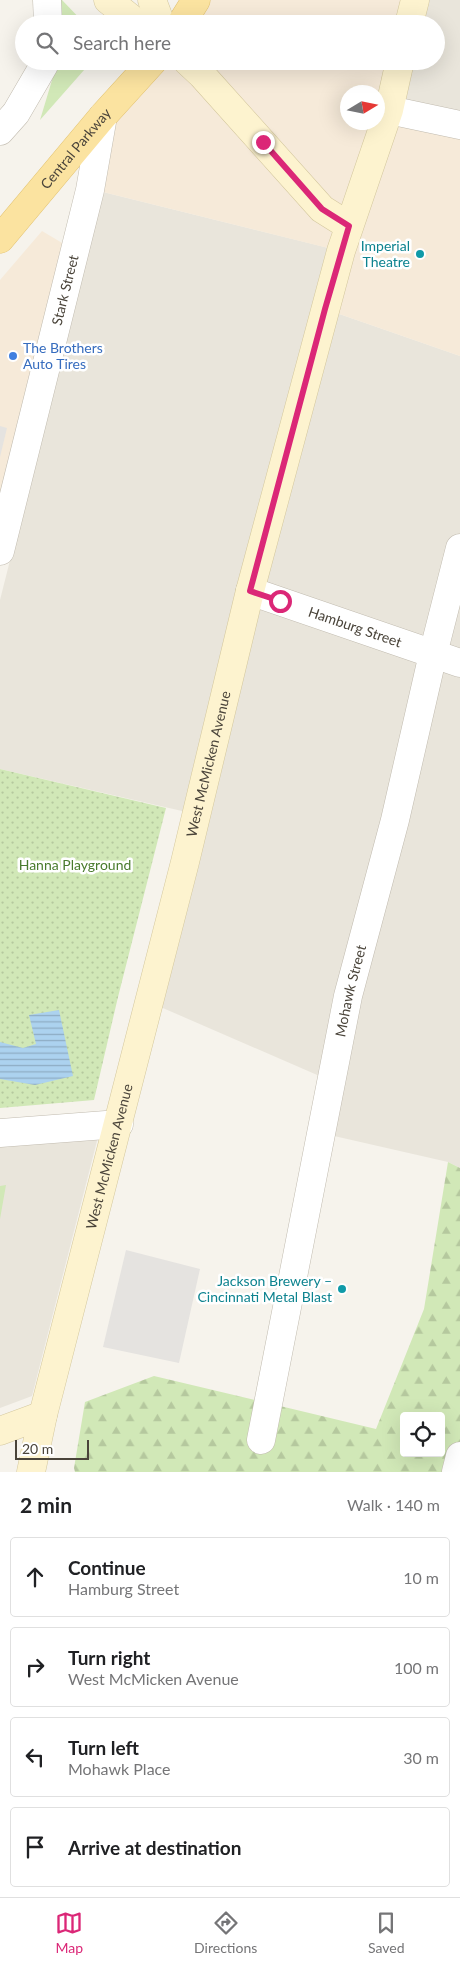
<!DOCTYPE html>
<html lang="en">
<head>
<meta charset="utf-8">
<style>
  :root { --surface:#fff; --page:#f2f2f2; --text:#202124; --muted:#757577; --line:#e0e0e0; --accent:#db2777 }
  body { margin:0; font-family:Lato,sans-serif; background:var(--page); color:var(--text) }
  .controls { position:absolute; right:15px; bottom:15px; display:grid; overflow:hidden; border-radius:5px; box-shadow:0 5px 20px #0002 }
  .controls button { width:45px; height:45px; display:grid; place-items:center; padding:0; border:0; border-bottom:1px solid var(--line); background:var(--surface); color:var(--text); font:25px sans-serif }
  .compass { position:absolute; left:340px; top:85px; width:45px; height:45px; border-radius:50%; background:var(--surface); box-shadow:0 5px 20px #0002; rotate:80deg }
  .scale { position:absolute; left:15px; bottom:12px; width:74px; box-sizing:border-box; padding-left:5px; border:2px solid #4a443a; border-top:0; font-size:14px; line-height:18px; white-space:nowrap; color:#4a443a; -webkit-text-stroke:4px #fff; paint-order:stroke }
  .stop { position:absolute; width:15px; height:15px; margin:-11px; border:4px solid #db2777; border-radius:50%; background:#fff }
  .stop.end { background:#db2777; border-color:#fff; box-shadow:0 1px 5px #0008 }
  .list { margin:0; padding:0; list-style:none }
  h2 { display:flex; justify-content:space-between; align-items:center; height:65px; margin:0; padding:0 20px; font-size:21px }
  h2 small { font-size:16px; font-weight:400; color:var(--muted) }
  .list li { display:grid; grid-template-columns:32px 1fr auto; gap:15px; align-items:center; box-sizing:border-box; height:80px; margin:0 10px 10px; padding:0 10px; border:1px solid var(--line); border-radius:5px }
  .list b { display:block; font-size:19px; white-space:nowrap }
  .list p { margin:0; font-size:16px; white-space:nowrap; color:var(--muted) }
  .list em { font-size:16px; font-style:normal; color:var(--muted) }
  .icon { flex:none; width:28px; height:28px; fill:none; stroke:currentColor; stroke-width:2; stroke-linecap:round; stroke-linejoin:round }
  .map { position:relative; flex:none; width:460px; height:1472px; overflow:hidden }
  .search { position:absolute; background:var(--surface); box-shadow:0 5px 20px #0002; left:15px; right:15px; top:15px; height:55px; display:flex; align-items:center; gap:12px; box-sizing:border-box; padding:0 18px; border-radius:28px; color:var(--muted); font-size:19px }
  .sheet { height:425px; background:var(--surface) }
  nav { display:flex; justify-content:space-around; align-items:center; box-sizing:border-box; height:70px; border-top:1px solid var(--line); background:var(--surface); font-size:14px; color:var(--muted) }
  nav a { display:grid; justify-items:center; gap:2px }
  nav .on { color:var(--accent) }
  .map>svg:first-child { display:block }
  .residential { fill:#e9e5db }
  .commercial { fill:#f6ead9; fill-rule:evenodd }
  .green { fill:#d1e8b7 }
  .forest { fill:url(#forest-firs); fill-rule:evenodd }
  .park { fill:url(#park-dots) }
  .parking { fill:#e5e3e0 }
  .water { fill:url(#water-rules) }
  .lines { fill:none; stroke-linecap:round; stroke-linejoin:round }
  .street-casing { stroke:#c1bbaf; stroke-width:29 }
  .secondary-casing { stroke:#d3c79d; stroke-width:29 }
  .primary-casing { stroke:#e1c16f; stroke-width:29 }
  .street { stroke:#fff; stroke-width:28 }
  .secondary { stroke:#fdf3cf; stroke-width:28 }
  .primary { stroke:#fbe3a0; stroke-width:28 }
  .route { stroke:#db2777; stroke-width:6 }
  .culture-dot { fill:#0f9aa8; stroke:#fff; stroke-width:2 }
  .shop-dot { fill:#3f7fe0; stroke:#fff; stroke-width:2 }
  .labels { text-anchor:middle; stroke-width:5; stroke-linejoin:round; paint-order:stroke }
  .street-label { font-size:14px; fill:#4a443a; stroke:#fff }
  .culture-label { font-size:14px; fill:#0d838f; stroke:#fff; text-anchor:end }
  .shop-label { font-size:14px; fill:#366cbe; stroke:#fff; text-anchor:start }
  .park-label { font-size:14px; fill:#497b2d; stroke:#fff }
</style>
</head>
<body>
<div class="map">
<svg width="460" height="1472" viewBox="0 0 460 1472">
  <defs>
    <pattern id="forest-firs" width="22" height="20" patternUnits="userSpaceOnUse" patternTransform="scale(1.25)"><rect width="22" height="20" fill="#d1e8b7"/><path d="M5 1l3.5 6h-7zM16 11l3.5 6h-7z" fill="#b5c89e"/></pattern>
    <pattern id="park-dots" width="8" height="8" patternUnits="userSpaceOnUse" patternTransform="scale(1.25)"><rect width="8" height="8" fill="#d1e8b7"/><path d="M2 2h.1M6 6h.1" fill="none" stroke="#b5c89e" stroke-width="1.8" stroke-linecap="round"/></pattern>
    <pattern id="water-rules" width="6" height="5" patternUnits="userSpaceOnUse" patternTransform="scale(1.25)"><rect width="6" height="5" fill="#acd2ef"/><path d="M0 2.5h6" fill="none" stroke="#8eacc3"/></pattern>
  </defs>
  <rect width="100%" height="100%" fill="#f6f3ec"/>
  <path class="residential" d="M415 0H460V125L389 110 400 61H436V24H409Z
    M103 192 341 251 325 309 460 356V1168L448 1162 321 1133 331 1081 149 1002 195 814 0 769V600Z
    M99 1133 32 1396 0 1408V1141Z"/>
  <path class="commercial" d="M196 0H415L409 24H181Z
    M153 61H400L389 110 460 125V356L325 309 340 251 103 192V116ZM348 92H378V122H348Z
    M42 231 69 247 0 527V280Z"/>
  <path class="green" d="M55 0H62L85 24H56Z
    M75 61H92L40 120 56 67Z
    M0 1184V1186L6 1185 0 1219Z"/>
  <path class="forest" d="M448 1162 460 1168V1472H75L74 1468 85 1402 154 1376 376 1429 424 1309ZM404 1416H441V1453H404Z"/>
  <path class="park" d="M0 769 166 808 118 997 94 1100 0 1108Z"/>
  <path class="parking" d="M0 426 7 428 0 457Z
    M126 1250 200 1269 179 1363 103 1347Z"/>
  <path class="water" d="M59 1010 73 1076 35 1085 0 1079V1042L23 1048 36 1044 29 1015Z"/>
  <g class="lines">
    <g class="street-casing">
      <g id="street">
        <path d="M47 0 48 24"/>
        <path d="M389 110 460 125"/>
        <path d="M0 131 16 113 44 65V61"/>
        <path id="s1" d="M0 551 90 190 103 116"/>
        <path id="s2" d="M250 591 460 663"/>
        <path d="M0 1133 119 1124"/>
        <path id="s3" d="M261 1440 348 996 395 820 433 654 460 548"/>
        <path d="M456 1472 460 1456"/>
      </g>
    </g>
    <g class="secondary-casing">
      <g id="secondary">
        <path d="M108 0 138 24"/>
        <path d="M152 0 161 24"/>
        <path d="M409 24 415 0"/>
        <path d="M187 61 202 75 322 209 349 226"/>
        <path d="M0 1431 43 1415"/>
        <path id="s4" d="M31 1472 43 1415 185 862 250 591 341 251 389 110 400 61"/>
      </g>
    </g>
    <g class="primary-casing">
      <g id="primary">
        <path d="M181 24 196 0"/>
        <path id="s5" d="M0 239 103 116 153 61"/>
      </g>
    </g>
    <use href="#street" class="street"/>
    <use href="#secondary" class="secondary"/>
    <use href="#primary" class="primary"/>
  </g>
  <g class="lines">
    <path class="route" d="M263 142 322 209 349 226 325 309 250 591 280 601"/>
  </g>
  <g class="culture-dot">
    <circle cx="420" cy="254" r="5"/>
    <circle cx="342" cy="1289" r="5"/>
  </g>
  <circle class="shop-dot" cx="13" cy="356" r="5"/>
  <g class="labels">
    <g class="street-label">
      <text dy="5" stroke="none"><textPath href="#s5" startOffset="118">Central Parkway</textPath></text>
      <text dy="5" stroke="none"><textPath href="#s1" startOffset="269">Stark Street</textPath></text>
      <text dy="5" stroke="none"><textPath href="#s2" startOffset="111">Hamburg Street</textPath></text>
      <text dy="5" stroke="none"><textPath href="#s4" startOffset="730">West McMicken Avenue</textPath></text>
      <text dy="5" stroke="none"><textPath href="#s3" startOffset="458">Mohawk Street</textPath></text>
      <text dy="5" stroke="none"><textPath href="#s4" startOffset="325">West McMicken Avenue</textPath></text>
    </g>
    <g class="culture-label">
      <text x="410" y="251">Imperial<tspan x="410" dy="16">Theatre</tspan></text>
      <text x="332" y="1286">Jackson Brewery –<tspan x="332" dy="16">Cincinnati Metal Blast</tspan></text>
    </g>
    <g class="shop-label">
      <text x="23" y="353">The Brothers<tspan x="23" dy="16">Auto Tires</tspan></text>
    </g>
    <g class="park-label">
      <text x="75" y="870">Hanna Playground</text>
    </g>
  </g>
</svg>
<div class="controls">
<button><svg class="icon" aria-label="locate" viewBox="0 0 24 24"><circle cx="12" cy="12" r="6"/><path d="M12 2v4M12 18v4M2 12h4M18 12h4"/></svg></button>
</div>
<svg class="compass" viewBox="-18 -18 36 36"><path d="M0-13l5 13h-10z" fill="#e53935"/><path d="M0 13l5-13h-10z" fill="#757577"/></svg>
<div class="scale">20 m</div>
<div class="stop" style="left:280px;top:601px"></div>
<div class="stop end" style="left:263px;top:142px"></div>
<div class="search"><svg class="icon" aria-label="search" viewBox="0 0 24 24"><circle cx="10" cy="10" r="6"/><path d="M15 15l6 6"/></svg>Search here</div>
</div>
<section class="sheet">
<h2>2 min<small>Walk · 140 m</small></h2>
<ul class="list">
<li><svg class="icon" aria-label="ahead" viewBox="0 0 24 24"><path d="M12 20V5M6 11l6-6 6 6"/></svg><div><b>Continue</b><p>Hamburg Street</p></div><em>10 m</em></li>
<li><svg class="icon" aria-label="right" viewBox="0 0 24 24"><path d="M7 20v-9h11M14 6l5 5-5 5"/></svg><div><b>Turn right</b><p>West McMicken Avenue</p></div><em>100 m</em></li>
<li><svg class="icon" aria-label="left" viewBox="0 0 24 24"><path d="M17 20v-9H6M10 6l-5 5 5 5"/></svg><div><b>Turn left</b><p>Mohawk Place</p></div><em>30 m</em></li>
<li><svg class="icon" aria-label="arrive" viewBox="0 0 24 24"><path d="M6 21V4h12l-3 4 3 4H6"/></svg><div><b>Arrive at destination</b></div></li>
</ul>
</section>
<nav>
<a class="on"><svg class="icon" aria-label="map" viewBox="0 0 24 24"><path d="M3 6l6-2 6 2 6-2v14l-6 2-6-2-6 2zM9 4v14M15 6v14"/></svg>Map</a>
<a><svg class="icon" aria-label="directions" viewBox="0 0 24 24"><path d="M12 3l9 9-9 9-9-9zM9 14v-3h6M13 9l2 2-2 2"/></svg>Directions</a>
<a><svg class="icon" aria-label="saved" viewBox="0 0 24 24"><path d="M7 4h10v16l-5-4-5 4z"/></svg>Saved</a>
</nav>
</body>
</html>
